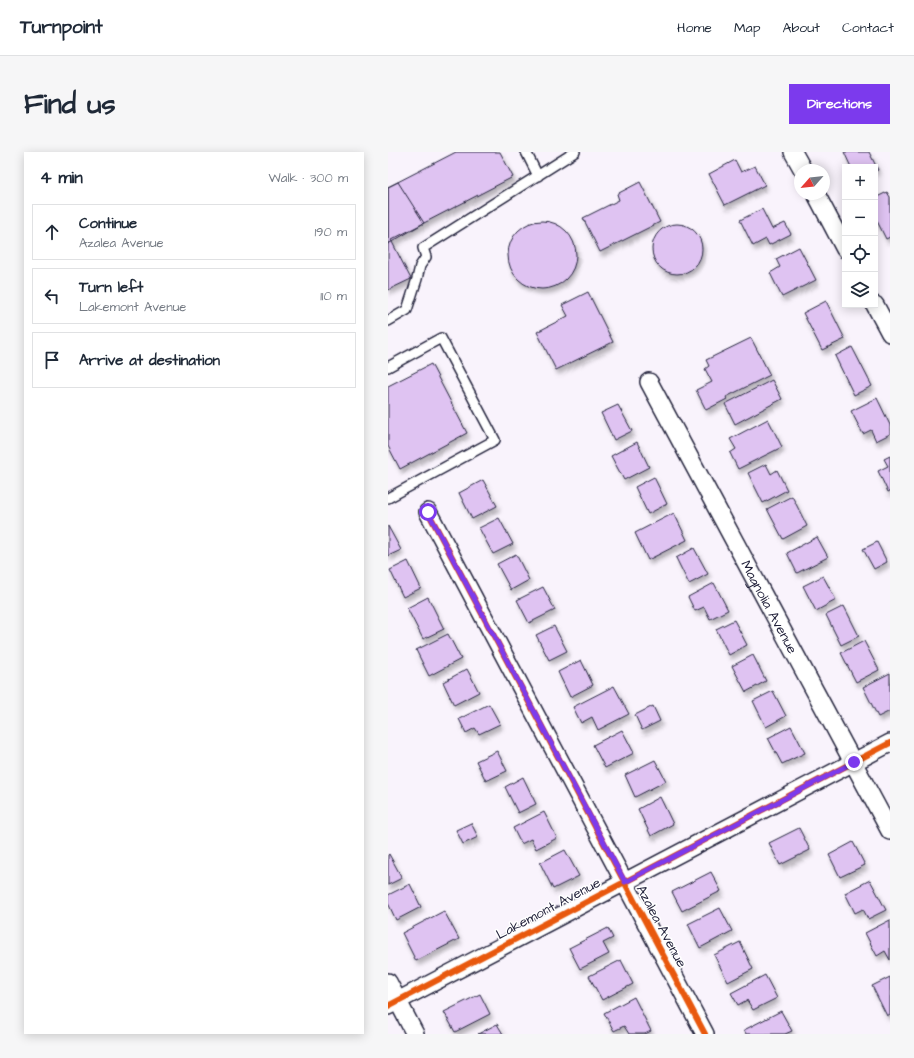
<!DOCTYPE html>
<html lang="en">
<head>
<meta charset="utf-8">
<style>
  :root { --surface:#fff; --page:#f6f6f7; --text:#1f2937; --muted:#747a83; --line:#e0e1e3; --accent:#7c3aed }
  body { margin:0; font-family:"Architects Daughter",sans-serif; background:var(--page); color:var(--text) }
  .controls { position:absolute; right:12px; top:12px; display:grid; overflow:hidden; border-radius:0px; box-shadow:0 2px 10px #0003 }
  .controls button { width:36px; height:36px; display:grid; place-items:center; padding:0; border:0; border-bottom:1px solid var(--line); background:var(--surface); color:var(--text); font:20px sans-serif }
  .compass { position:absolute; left:406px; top:12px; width:36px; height:36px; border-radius:50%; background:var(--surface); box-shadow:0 2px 10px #0003; rotate:243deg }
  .stop { position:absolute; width:12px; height:12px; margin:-9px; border:3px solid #7c3aed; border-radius:50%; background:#fff }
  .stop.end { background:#7c3aed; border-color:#fff; box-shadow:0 1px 4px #0008 }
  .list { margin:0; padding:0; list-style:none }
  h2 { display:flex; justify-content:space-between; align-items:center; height:52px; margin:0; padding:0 16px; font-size:17px }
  h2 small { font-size:13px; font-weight:400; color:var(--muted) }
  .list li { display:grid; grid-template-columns:26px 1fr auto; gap:12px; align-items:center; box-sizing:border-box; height:56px; margin:0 8px 8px; padding:0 8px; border:1px solid var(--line); border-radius:0px }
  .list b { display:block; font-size:15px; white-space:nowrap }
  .list p { margin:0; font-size:13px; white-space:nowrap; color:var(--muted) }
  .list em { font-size:13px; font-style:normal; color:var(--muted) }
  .icon { flex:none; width:22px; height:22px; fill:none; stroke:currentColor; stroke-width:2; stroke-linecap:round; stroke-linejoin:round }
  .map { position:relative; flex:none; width:502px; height:882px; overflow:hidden; border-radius:0px }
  header { display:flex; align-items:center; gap:24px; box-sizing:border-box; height:56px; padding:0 20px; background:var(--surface); border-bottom:1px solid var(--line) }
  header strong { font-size:19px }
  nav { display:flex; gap:22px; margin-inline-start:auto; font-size:14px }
  .intro { display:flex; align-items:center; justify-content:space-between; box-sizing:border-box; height:96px; padding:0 24px }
  h1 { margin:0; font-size:28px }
  .button { padding:10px 18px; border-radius:0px; background:var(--accent); color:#fff; font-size:14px; font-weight:700 }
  main { display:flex; gap:24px; padding:0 24px }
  aside { flex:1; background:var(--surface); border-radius:0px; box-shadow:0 2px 10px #0003 }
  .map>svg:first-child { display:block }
  .building { fill:#dfc3f2; stroke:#22223b; filter:url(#shadow) }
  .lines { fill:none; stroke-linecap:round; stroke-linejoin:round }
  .service-casing { stroke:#22223b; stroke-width:12 }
  .minor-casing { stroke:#22223b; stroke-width:20 }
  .service { stroke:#fff; stroke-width:9 }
  .minor { stroke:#fff; stroke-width:17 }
  .cycleway-casing { stroke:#fff; stroke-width:8 }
  .cycleway { stroke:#e8590c; stroke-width:6 }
  .route { stroke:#7c3aed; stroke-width:5 }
  .labels { text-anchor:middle; stroke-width:3; stroke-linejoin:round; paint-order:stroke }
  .street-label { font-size:14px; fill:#22223b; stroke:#fff }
</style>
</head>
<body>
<header>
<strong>Turnpoint</strong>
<nav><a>Home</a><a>Map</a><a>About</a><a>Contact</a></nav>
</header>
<div class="intro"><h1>Find us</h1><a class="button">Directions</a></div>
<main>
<aside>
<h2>4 min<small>Walk · 300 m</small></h2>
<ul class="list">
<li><svg class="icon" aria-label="ahead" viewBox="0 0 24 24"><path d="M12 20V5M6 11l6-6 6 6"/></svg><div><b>Continue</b><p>Azalea Avenue</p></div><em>190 m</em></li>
<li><svg class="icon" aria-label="left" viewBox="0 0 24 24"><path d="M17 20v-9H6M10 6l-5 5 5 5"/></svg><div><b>Turn left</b><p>Lakemont Avenue</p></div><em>110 m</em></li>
<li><svg class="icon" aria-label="arrive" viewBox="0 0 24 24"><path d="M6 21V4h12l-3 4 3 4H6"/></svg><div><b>Arrive at destination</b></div></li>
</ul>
</aside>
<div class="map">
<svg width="502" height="882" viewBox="0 0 502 882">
  <defs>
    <filter id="shadow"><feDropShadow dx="2.5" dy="4.5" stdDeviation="2" flood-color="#0004"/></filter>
  </defs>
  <rect width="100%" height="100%" fill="#f9f3fc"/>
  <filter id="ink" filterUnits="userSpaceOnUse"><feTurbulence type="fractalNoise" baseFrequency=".025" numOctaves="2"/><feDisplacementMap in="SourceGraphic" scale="8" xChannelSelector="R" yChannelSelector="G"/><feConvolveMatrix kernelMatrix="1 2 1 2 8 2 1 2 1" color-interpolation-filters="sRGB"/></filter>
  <g filter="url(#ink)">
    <path class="building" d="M68 0H112L125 25 3 88 23 127 0 138V35Z
      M456 0H481L490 18 487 19V15H463Z
      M347 8 353 20 367 14 377 33 337 53 321 22Z
      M10 30 36 71 0 92V35Z
      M252 30 272 70 212 100 195 66 231 48 229 42Z
      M499 40 502 45V85L498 87 487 65V46Z
      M374 57 384 77 397 71 403 82 381 93 378 87 365 94 352 68Z
      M120 103a34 34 0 1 1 68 0a34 34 0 1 1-68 0Z
      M264 97a25 25 0 1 1 50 0a25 25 0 1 1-50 0Z
      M411 95 428 128 394 145 382 121 392 115 388 107Z
      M200 140 225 190 168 218 149 180 180 164 174 153Z
      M438 149 457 187 434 198 415 161Z
      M363 186 382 223 338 245 339 247 318 258 308 238 324 230 317 217 321 214 318 208Z
      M464 195 484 234 466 243 447 204Z
      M43 212 79 281 12 317 0 294V234Z
      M384 228 394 247 347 272 337 252Z
      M489 246 502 273V282L488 289 483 278 475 282 463 259Z
      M230 253 244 279 226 288 213 261Z
      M380 267 394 295 350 317 342 301 348 297 342 287Z
      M249 290 261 315 236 328 223 304Z
      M502 304V339L500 340 490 319 500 314 496 307Z
      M378 312 383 322 389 318 399 338 375 351 360 321Z
      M266 325 279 352 260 362 247 335Z
      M95 328 109 354 84 367 71 341Z
      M404 344 419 374 395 387 379 357Z
      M286 361 299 388 260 408 247 381Z
      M111 366 125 392 105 402 91 376Z
      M0 374 13 398 0 404Z
      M429 385 440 405 409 421 399 401Z
      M489 390 499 410 486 417 475 397Z
      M306 396 320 422 301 432 288 406Z
      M128 402 141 428 123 438 109 412Z
      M20 409 33 436 15 445 2 418Z
      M435 424 448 448 428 459 415 434Z
      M326 431 340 458 322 467 316 455 307 459 300 445Z
      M155 435 167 458 141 471 129 448Z
      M40 445 56 477 35 487 19 456Z
      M456 454 471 484 453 493 438 463Z
      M346 468 359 493 341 503 328 477Z
      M166 474 179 499 161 508 148 483Z
      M60 482 73 507 41 524 28 498Z
      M476 489 491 518 468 530 453 501Z
      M365 503 378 529 358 540 344 514Z
      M193 508 205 533 182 545 170 520Z
      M79 517 91 540 66 553 55 530Z
      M502 521V559L490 565 475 535Z
      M226 534 241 562 210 578 204 565 193 571 185 555Z
      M385 539 398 564 378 575 365 549Z
      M101 552 112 572 91 582 87 576 78 581 71 567Z
      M265 554 272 569 254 578 247 563Z
      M403 574 417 601 394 612 380 586Z
      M234 578 246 601 217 616 205 593Z
      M109 599 119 619 98 629 88 609Z
      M267 608 278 629 247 645 237 623Z
      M135 625 148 652 130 661 117 635Z
      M272 645 285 672 263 684 250 657Z
      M156 660 169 686 148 697 143 687 133 692 125 676Z
      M83 671 90 685 75 692 68 678Z
      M411 676 422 698 392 713 381 691Z
      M465 690 477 713 452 725 441 703Z
      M177 698 191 724 165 737 152 711Z
      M1 702 14 726 0 733V703Z
      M323 720 333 739 294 759 284 740Z
      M482 728 498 758 480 767 475 757 467 761 457 741Z
      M22 732 33 755 8 768 0 751V743Z
      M332 756 344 779 312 796 300 772Z
      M56 759 71 787 28 809 14 781Z
      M502 768V808L497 799 489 804 477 781Z
      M220 776 225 786 215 791 221 802 192 817 181 796Z
      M352 790 365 817 340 830 326 803Z
      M233 808 245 832 214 848 201 824Z
      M377 823 389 846 365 858 359 848 350 853 343 841Z
      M502 825V862L499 864 484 834Z
      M92 842 102 862 67 880 56 860Z
      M246 845 263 879 257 882H241L236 874 226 879 216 861Z
      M393 859 404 879 397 882H358L356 878Z
      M109 872 115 882H90Z"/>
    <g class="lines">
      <g class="service-casing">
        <path id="service" d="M138 0 150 24
          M0 169 19 158 29 127 32 114 38 105 35 96 187 0
          M0 215 53 186 107 288 0 346"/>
      </g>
      <g class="minor-casing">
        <g id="minor">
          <path d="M405 0 415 18"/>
          <path d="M428 42 457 97"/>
          <path d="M487 153 502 181"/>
          <path id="s1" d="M261 230 502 679"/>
          <path d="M40 360 317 882"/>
          <path d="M0 830 27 882"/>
          <path d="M0 854 502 591"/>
        </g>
      </g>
      <use href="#service" class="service"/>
      <use href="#minor" class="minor"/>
      <g class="cycleway-casing">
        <path id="cycleway" d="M40 360 317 882
          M0 854 502 591"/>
      </g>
      <use href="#cycleway" class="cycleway"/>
    </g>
  </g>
  <g class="lines" filter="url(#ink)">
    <path class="route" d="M40 360 237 730 466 610"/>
  </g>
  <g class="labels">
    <g class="street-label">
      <text dy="5" stroke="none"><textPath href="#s1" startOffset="255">Magnolia Avenue</textPath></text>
      <text transform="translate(160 756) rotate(-28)" y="5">Lakemont Avenue</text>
      <text transform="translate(274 774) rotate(62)" y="5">Azalea Avenue</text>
    </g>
  </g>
</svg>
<div class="controls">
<button>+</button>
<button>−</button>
<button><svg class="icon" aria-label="locate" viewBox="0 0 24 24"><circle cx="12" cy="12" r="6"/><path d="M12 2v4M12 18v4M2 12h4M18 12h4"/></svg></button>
<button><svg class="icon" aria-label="layers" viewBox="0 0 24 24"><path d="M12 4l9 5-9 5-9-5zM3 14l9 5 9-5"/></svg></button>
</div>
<svg class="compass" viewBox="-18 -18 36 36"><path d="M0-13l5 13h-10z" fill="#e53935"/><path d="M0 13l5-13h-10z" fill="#747a83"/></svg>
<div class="stop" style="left:40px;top:360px"></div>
<div class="stop end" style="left:466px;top:610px"></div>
</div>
</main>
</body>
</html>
